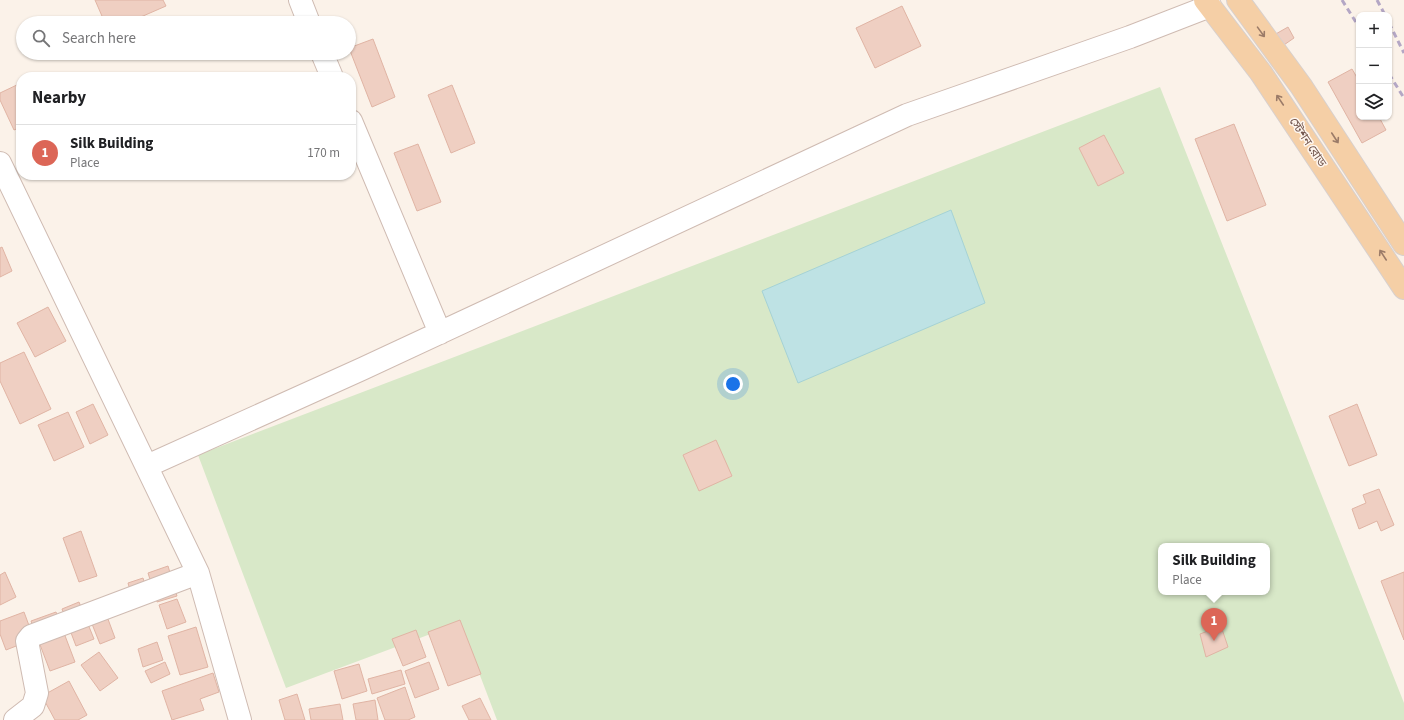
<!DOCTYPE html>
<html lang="en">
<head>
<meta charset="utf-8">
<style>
  :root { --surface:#fff; --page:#f2f2f2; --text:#202124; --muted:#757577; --line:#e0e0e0; --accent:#dc6657 }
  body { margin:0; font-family:"Source Sans 3","Noto Sans Bengali",sans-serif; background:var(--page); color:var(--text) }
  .controls { position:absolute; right:12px; top:12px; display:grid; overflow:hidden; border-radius:8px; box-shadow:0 1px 3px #0004 }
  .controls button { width:36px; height:36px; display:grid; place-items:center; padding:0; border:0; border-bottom:1px solid var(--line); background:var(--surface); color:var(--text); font:20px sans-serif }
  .you { position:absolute; left:733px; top:384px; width:14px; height:14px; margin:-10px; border:3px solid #fff; border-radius:50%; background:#1a73e8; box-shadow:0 0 0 6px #1a73e833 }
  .badge { display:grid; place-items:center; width:26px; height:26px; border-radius:50%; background:var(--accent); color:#fff; font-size:13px; font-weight:700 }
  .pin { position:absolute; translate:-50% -33px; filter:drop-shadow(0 1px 2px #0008) }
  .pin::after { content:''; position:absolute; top:21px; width:14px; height:12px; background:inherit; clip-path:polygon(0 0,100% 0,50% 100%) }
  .popup { position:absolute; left:1158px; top:543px; width:112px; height:52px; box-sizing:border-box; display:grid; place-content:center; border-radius:8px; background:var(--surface); filter:drop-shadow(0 1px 3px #0005); font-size:13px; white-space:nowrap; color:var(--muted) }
  .popup b { font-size:15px; color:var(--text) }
  .popup::after { content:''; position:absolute; left:50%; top:100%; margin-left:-8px; border:8px solid transparent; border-top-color:var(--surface) }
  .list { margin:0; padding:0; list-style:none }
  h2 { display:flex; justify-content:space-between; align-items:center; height:52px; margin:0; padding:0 16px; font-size:17px }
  h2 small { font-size:13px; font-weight:400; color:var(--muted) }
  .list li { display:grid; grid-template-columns:26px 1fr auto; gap:12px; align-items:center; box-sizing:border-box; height:56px; padding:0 16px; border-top:1px solid var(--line) }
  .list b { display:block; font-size:15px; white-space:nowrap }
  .list p { margin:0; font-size:13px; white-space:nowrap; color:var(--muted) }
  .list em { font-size:13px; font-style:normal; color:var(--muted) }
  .icon { flex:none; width:22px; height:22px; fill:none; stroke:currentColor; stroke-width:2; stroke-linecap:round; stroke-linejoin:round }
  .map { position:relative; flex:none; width:1404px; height:720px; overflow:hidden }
  .search { position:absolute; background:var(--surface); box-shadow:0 1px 3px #0004; left:16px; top:16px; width:340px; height:44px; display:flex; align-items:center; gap:10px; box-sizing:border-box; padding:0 14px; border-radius:22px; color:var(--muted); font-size:15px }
  .panel { position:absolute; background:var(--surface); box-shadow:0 1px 3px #0004; left:16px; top:72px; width:340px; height:108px; border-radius:16px }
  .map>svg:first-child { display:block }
  .green { fill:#d8e8c8; fill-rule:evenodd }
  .water { fill:#bee2e4; stroke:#a5d2d5 }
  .building { fill:#efcfc2; stroke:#e0b4a4 }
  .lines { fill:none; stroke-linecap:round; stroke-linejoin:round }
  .minor-casing { stroke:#cfbbb2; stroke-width:24 }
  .major-casing { stroke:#d8d0cd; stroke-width:24 }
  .minor { stroke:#fff; stroke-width:22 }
  .major { stroke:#f5cfa6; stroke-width:22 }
  .rail { stroke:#b4a7c5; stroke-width:3; stroke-dasharray:6 4; stroke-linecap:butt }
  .oneway { stroke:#9b7b68 }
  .labels { text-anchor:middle; stroke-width:3; stroke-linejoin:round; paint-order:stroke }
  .street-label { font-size:12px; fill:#74574e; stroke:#fef6ef }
</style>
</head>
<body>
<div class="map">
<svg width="1404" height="720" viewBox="0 0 1404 720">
  <rect width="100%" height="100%" fill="#fbf2e9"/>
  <path class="green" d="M1160 87 1404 703V720H497L460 623 286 688 198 455ZM1161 546H1267V592H1161Z"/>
  <path class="water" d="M951 210 985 303 798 383 762 291Z"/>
  <path class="building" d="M95 0H163L166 6 127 23H105Z
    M902 6 921 46 875 68 856 28Z
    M1288 27 1294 38 1281 47 1274 35Z
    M373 39 395 97 372 107 349 48Z
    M1352 69 1359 81V117H1379L1386 130 1362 143 1328 82Z
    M21 83V127L14 130 0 100V93Z
    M452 85 475 143 451 153 428 95Z
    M1234 124 1266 205 1227 221 1195 139Z
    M1104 135 1124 173 1098 186 1079 148Z
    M418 144 441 202 417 211 394 153Z
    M2 247 12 271 0 277V248Z
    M48 307 66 341 35 357 17 323Z
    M24 352 51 409 20 424 0 381V363Z
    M93 404 108 435 90 444 76 412Z
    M1357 404 1377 455 1349 466 1329 416Z
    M68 412 84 447 54 461 38 425Z
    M716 440 732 476 699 491 683 455Z
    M1379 489 1394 525 1381 531 1377 521 1359 529 1352 509 1366 503 1363 495Z
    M81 531 97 576 79 582 63 538Z
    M168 566 177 596 157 602 148 573Z
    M5 572 16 597 0 605V575Z
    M1404 572V640L1381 581Z
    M143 578 150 600 134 605 128 583Z
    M177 599 186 622 167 629 159 605Z
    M79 602 94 639 76 646 62 609Z
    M102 603 115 638 100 644 86 609Z
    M24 612 34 639 6 650 0 634V621Z
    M56 612 75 662 50 671 31 621Z
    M460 620 481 674 448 686 428 632Z
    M1221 626 1228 647 1206 657 1200 634Z
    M196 627 208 667 180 675 168 636Z
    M416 630 426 657 403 666 392 639Z
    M157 642 163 660 143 667 138 649Z
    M99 652 118 678 100 691 81 665Z
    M165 662 170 674 151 683 145 671Z
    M429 662 439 689 415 698 405 671Z
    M359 664 367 691 342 699 334 671Z
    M401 670 405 684 372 694 368 679Z
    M213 673 219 692 200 699 204 710 172 720 162 691Z
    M69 681 87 715 78 720H55L42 696Z
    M405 687 415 717 408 720H385L377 698Z
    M297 694 305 720H285L279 700Z
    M480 698 491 720H469L462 706Z
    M375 700 378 720H356L353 704Z
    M340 704 343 720H311L309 709Z"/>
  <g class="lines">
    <g class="minor-casing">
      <path id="minor" d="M300 0 309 23
        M322 53 332 77
        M351 121 440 333
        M0 163 198 573 240 720
        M147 466 362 369 907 115 1130 37 1210 6
        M15 720 33 706 37 693 27 641 31 636 198 573"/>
    </g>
    <g class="major-casing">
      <path id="major" d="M1205 0 1261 73 1404 288
        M1238 0 1301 86 1404 244"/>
    </g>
    <use href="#minor" class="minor"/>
    <use href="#major" class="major"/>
    <path class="rail" d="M1342 0 1359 27
      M1377 0 1385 15
      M1389 23 1404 53
      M1389 74 1404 98"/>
  </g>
  <defs><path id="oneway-shaft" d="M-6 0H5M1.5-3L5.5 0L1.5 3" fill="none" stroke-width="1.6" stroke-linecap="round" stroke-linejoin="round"/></defs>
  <g class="oneway">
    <use href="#oneway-shaft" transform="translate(1261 32) rotate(54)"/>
    <use href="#oneway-shaft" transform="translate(1280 100) rotate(-124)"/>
    <use href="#oneway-shaft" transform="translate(1335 138) rotate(57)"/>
    <use href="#oneway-shaft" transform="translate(1383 255) rotate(-123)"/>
  </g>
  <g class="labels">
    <g class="street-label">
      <text transform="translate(1308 142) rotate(56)" y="4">স্টেশন রোড</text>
    </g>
  </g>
</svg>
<div class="controls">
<button>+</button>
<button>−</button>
<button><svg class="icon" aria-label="layers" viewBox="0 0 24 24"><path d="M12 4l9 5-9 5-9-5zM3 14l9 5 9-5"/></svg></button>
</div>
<div class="you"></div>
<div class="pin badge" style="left:1214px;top:641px">1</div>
<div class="popup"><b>Silk Building</b>Place</div>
<div class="search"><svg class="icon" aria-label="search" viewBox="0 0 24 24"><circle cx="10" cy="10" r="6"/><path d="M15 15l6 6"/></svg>Search here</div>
<section class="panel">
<h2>Nearby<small></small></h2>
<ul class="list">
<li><span class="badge">1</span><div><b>Silk Building</b><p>Place</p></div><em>170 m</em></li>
</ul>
</section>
</div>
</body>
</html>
